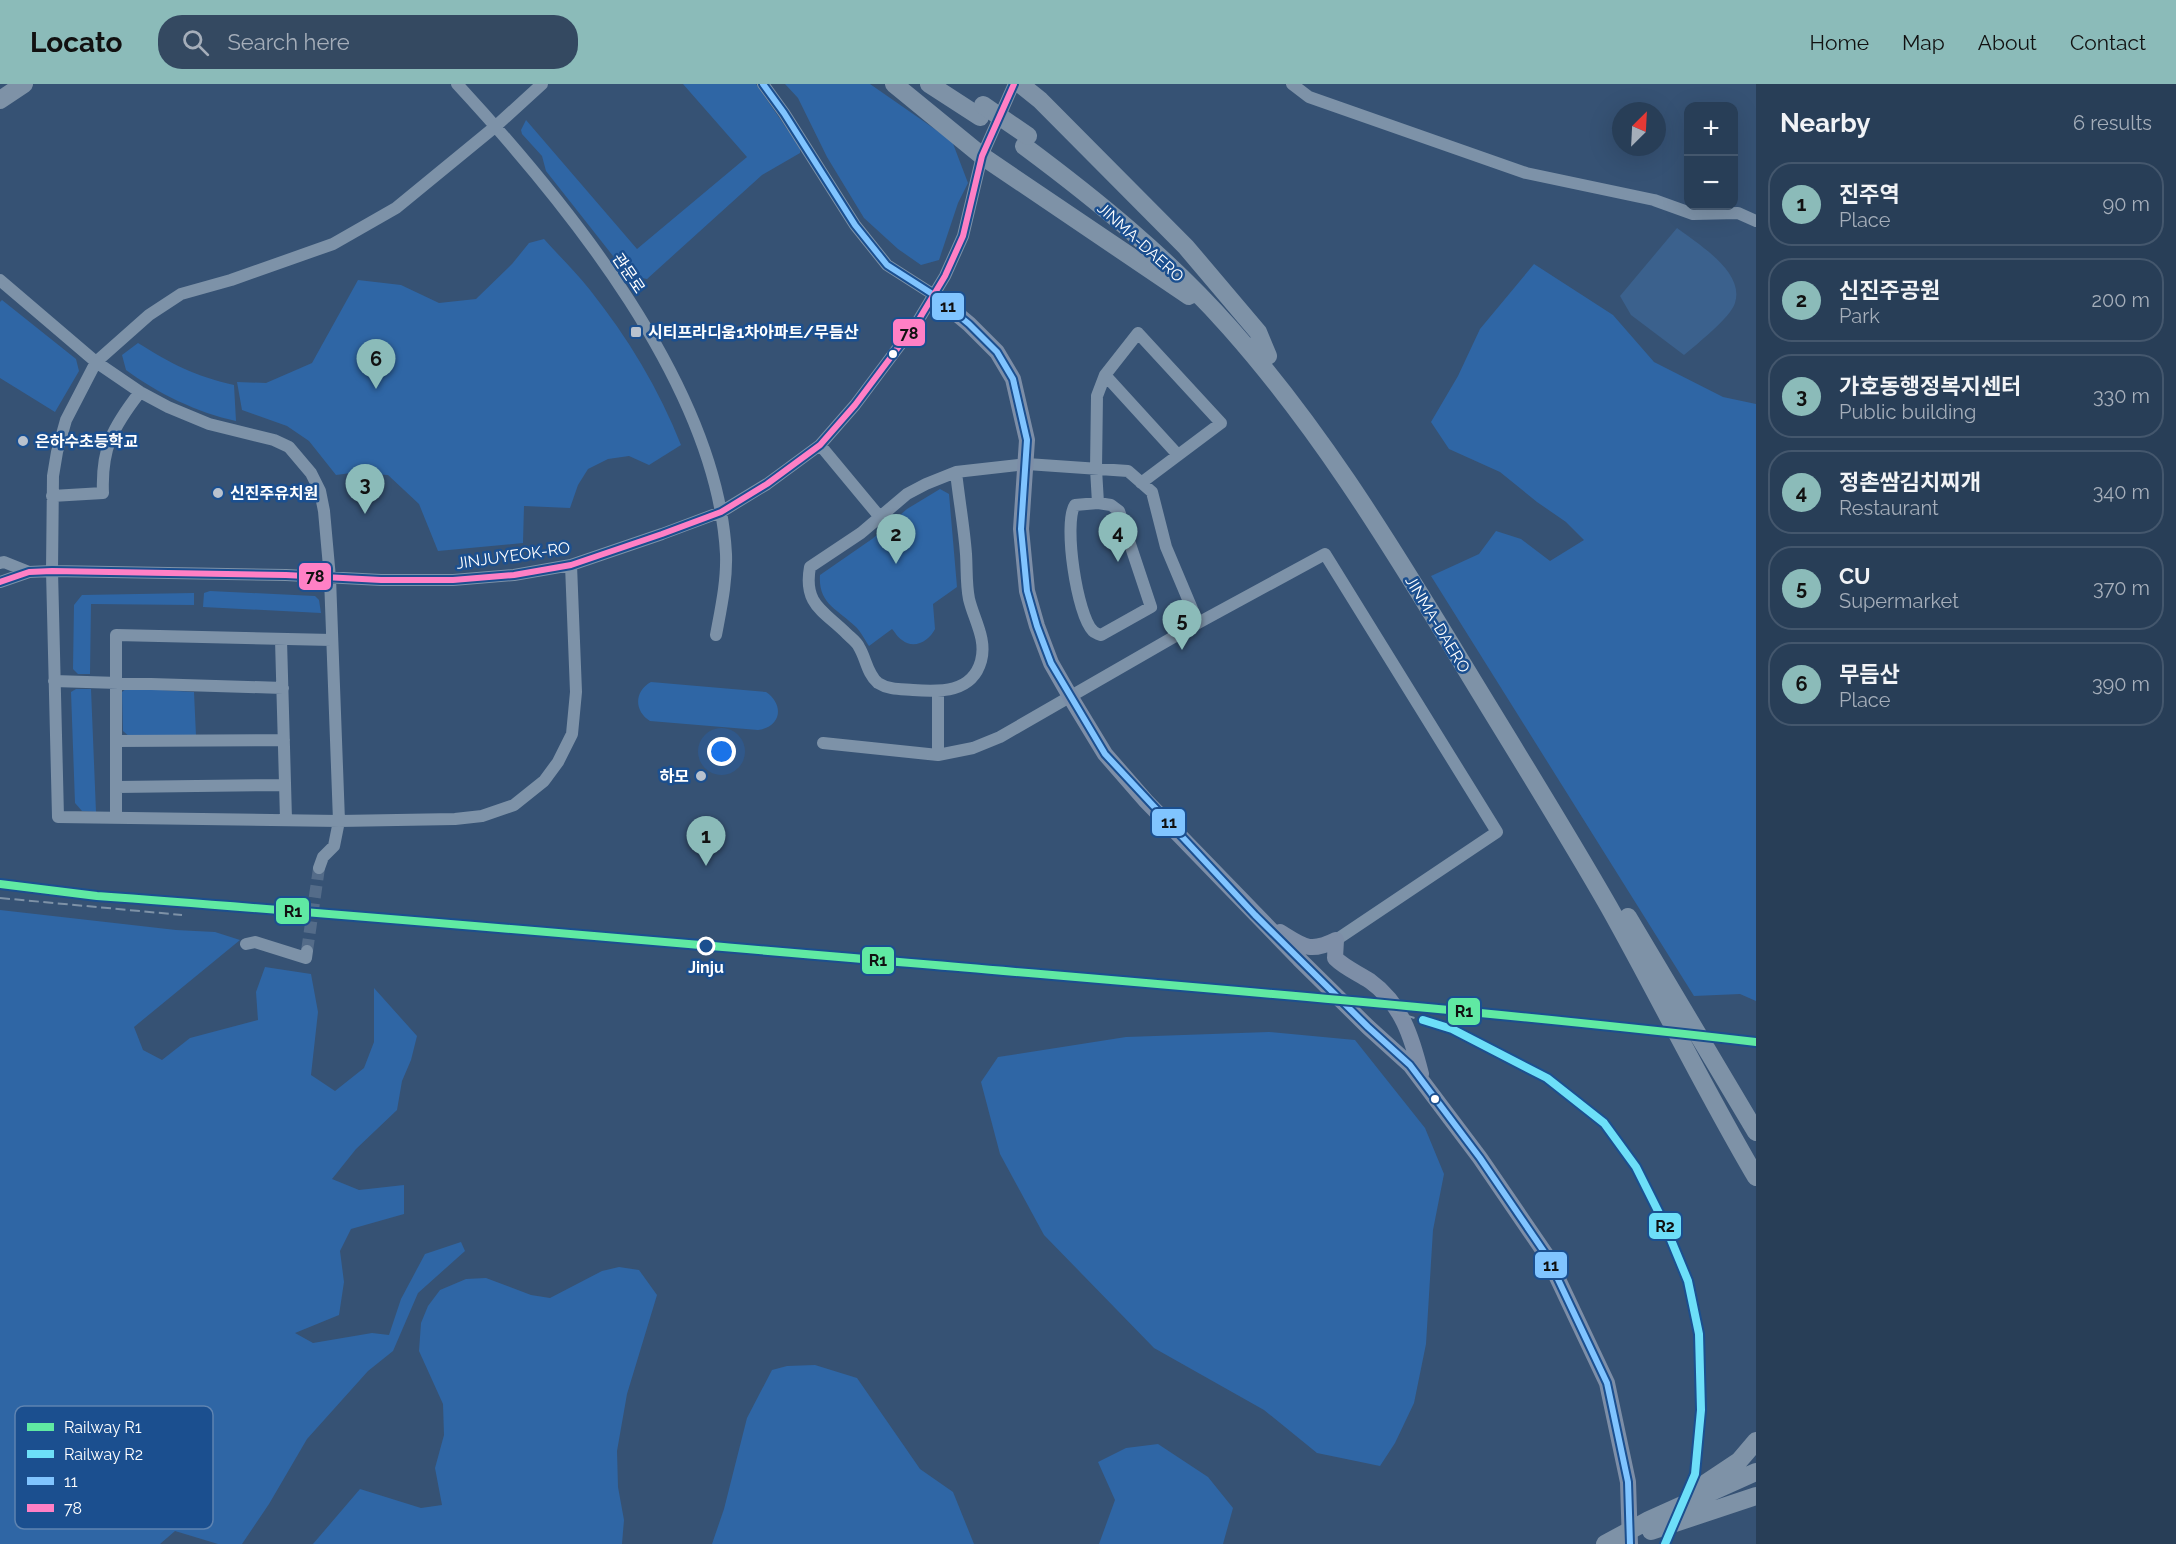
<!DOCTYPE html>
<html lang="en">
<head>
<meta charset="utf-8">
<style>
  :root { --surface:#283e57; --page:#344961; --text:#f1f3f6; --muted:#a5aeba; --line:#44576d; --accent:#8bbbb9 }
  body { margin:0; font-family:Raleway,"Noto Sans KR",sans-serif; background:var(--page); color:var(--text) }
  .controls { position:absolute; right:18px; top:18px; display:grid; overflow:hidden; border-radius:12px; box-shadow:0 6px 24px #0002 }
  .controls button { width:54px; height:54px; display:grid; place-items:center; padding:0; border:0; border-bottom:2px solid var(--line); background:var(--surface); color:var(--text); font:30px sans-serif }
  .compass { position:absolute; left:1612px; top:18px; width:54px; height:54px; border-radius:50%; background:var(--surface); box-shadow:0 6px 24px #0002; rotate:24deg }
  .you { position:absolute; left:722px; top:668px; width:21px; height:21px; margin:-15px; border:4px solid #fff; border-radius:50%; background:#1a73e8; box-shadow:0 0 0 9px #1a73e833 }
  .badge { display:grid; place-items:center; width:39px; height:39px; border-radius:50%; background:var(--accent); color:#111; font-size:20px; font-weight:700 }
  .pin { position:absolute; translate:-50% -50px; filter:drop-shadow(0 2px 3px #0008) }
  .pin::after { content:''; position:absolute; top:32px; width:21px; height:18px; background:inherit; clip-path:polygon(0 0,100% 0,50% 100%) }
  .list { margin:0; padding:0; list-style:none }
  h2 { display:flex; justify-content:space-between; align-items:center; height:78px; margin:0; padding:0 24px; font-size:26px }
  h2 small { font-size:20px; font-weight:400; color:var(--muted) }
  .list li { display:grid; grid-template-columns:39px 1fr auto; gap:18px; align-items:center; box-sizing:border-box; height:84px; margin:0 12px 12px; padding:0 12px; border:2px solid var(--line); border-radius:24px }
  .list b { display:block; font-size:22px; white-space:nowrap }
  .list p { margin:0; font-size:20px; white-space:nowrap; color:var(--muted) }
  .list em { font-size:20px; font-style:normal; color:var(--muted) }
  .icon { flex:none; width:33px; height:33px; fill:none; stroke:currentColor; stroke-width:2; stroke-linecap:round; stroke-linejoin:round }
  .map { position:relative; flex:none; width:1756px; height:1460px; overflow:hidden }
  header { display:flex; align-items:center; gap:36px; box-sizing:border-box; height:84px; padding:0 30px; background:var(--accent); color:#111 }
  header strong { font-size:28px }
  nav { display:flex; gap:33px; margin-inline-start:auto; font-size:21px }
  .search { width:420px; height:54px; background:var(--page); display:flex; align-items:center; gap:15px; box-sizing:border-box; padding:0 21px; border-radius:24px; color:var(--muted); font-size:22px }
  main { display:flex }
  aside { flex:1; background:var(--surface) }
  .map>svg:first-child { display:block }
  .green { fill:#2f66a5 }
  .water { fill:#3b618d }
  .lines { fill:none; stroke-linecap:round; stroke-linejoin:round }
  .minor-tunnel { stroke:#546c89; stroke-width:12; stroke-dasharray:12 6; stroke-linecap:butt }
  .minor { stroke:#7d92a8; stroke-width:12 }
  .major { stroke:#7d8ea7; stroke-width:16 }
  .highway { stroke:#7e92a7; stroke-width:18 }
  .rail { stroke:#7e92a7; stroke-width:2; stroke-dasharray:10 4.5; stroke-linecap:butt }
  .highway-bridge { stroke:#7e92a7; stroke-width:18 }
  .bus-1-casing { stroke:#1b4f8f; stroke-width:10 }
  .bus-2-casing { stroke:#1b4f8f; stroke-width:10 }
  .bus-1 { stroke:#80c4ff; stroke-width:6 }
  .bus-2 { stroke:#ff80c5; stroke-width:6 }
  .rail-1-casing { stroke:#1b4f8f; stroke-width:12 }
  .rail-2-casing { stroke:#1b4f8f; stroke-width:12 }
  .rail-1 { stroke:#60e9a3; stroke-width:8 }
  .rail-2 { stroke:#6ddff8; stroke-width:8 }
  .poi-dot { fill:#b9c2ce; stroke:#1b4f8f; stroke-width:2 }
  .bus-dot { fill:#fff; stroke:#1b4f8f; stroke-width:2 }
  .stop-dot { fill:#1b4f8f; stroke:#fff; stroke-width:3 }
  .labels { text-anchor:middle; stroke-width:5; stroke-linejoin:round; paint-order:stroke }
  .street-label { font-size:16px; fill:#fff; stroke:#1b4f8f }
  .poi-label { font-size:16px; font-weight:bold; fill:#fff; stroke:#1b4f8f; text-anchor:start }
  .stop-label { font-size:16px; font-weight:bold; fill:#fff; stroke:#1b4f8f }
  .key { fill:#1b4f8f; stroke:#5f84b1; stroke-width:1.5 }
  .key-label { font-size:16px; fill:#fff }
  .line-badge { stroke:#1b4f8f; stroke-width:2 }
  .pale-badge-label { font-size:16px; text-anchor:middle; font-weight:bold; fill:#111 }
</style>
</head>
<body>
<header>
<strong>Locato</strong>
<div class="search"><svg class="icon" aria-label="search" viewBox="0 0 24 24"><circle cx="10" cy="10" r="6"/><path d="M15 15l6 6"/></svg>Search here</div>
<nav><a>Home</a><a>Map</a><a>About</a><a>Contact</a></nav>
</header>
<main>
<div class="map">
<svg width="1756" height="1460" viewBox="0 0 1756 1460">
  <rect width="100%" height="100%" fill="#365274"/>
  <path class="green" d="M683 0H756L800 64V69L762 91 647 195 628 191 546 87 542 72 522 50 521 46 526 36 637 165 747 73Z
    M785 0H870L952 57 968 99 958 119 939 176 921 181 898 165 864 134 827 73 798 14Z
    M544 155C559 172 576 188 590 206 628 254 659 305 681 361L649 381 629 372 608 375 588 385 578 401 570 424 524 422 523 459 438 467 419 420 388 391 351 389 336 391 309 357 287 342 242 326 237 298 266 299 312 279 358 196 401 201 439 219 476 215 512 180 529 159Z
    M1534 180 1613 231 1654 278 1723 313 1756 320V917L1740 910 1694 912 1431 492 1479 470 1496 447 1521 455 1550 477 1584 456 1566 438 1537 418 1500 388 1449 365 1431 338 1458 292 1480 245Z
    M2 216 76 275 79 287 55 328 0 294V218Z
    M138 259C172 280 194 292 234 301L236 337C198 329 157 309 126 286L122 271Z
    M940 405 949 410 957 503 933 520 935 545C929 557 914 566 902 556 898 554 895 548 892 545L869 562C865 556 861 548 856 543 838 525 818 520 820 491L872 455 907 425Z
    M210 507 315 512 319 516 321 529 203 523 204 509Z
    M194 509V521L91 520 90 590H78L73 585 74 521 82 511Z
    M651 598 766 608C784 620 782 643 758 646L650 637C634 627 634 607 651 598Z
    M127 604 194 608 196 652 130 653 123 647 122 608Z
    M76 605H91L96 728 82 727 75 719 71 608Z
    M0 826 176 846 215 848 240 856 134 943 143 966 162 976 190 954 258 936 256 908 265 883 311 890 318 928 311 991 335 1007 364 984 374 958V904L417 952 411 976 402 997 397 1026 356 1065 332 1095 359 1106 404 1101V1130L351 1145 340 1167 344 1198 339 1231 295 1249 313 1259 372 1249 389 1251 401 1215 425 1170 461 1158 465 1167 418 1209 393 1267 368 1287 307 1355 269 1420 242 1460H218L175 1447 160 1460H0Z
    M1269 948 1355 956 1425 1044 1444 1090 1433 1146 1426 1260 1414 1319 1395 1359 1380 1382 1317 1369 1264 1326 1154 1264 1044 1151 1000 1070 981 998 998 973 1126 953Z
    M619 1183 639 1186 657 1211 627 1310 617 1367 618 1403 624 1436 622 1460H313L360 1405 421 1424 442 1421 435 1384 444 1351 443 1320 419 1267 421 1239 428 1222 440 1206 466 1195 486 1194 531 1211 550 1214 602 1187Z
    M815 1281 857 1294 920 1385 953 1408 974 1460H712L724 1425 747 1334 772 1286 787 1282Z
    M1158 1360 1208 1393 1233 1424 1223 1460H1099L1115 1416 1098 1378 1126 1364Z"/>
  <path class="water" d="M1677 144C1698 160 1745 188 1735 219 1731 233 1696 261 1684 271L1631 231 1620 212Z"/>
  <g class="lines">
    <path class="minor-tunnel" d="M307 867 319 784"/>
    <path class="minor" d="M457 0C567 119 717 302 726 470 727 497 721 524 716 551
      M542 0 496 42 396 124 333 160 231 196 181 210 149 231 96 278 66 336 57 368 53 392 52 487 58 733 339 737 455 735 482 732 514 721 544 697 558 678 572 650 576 608 571 481
      M763 0 784 29 855 141 887 181 934 211
      M1292 0 1309 13 1526 89 1654 116 1693 130 1738 129 1756 137
      M0 196 96 278 140 308 168 323 209 340 274 356 289 363 311 389 320 407 324 427 330 494 339 737 334 762 323 773 319 784
      M1105 291 1178 371
      M820 361 879 432
      M956 388C959 416 964 443 966 470 967 485 966 500 969 515 974 536 987 555 981 577 972 609 940 608 913 606 901 605 889 606 878 599 867 590 866 574 859 563 857 558 851 554 847 550 824 527 803 521 810 483L861 449 907 410 926 400 956 388 1027 380 1128 387 1152 408 1166 463 1198 539
      M52 412 103 409C101 364 113 343 140 308
      M1098 419 1075 421C1063 438 1077 532 1093 547 1095 549 1098 550 1101 551L1151 523 1119 427 1111 421 1098 419 1096 385 1097 312 1105 291 1138 249 1221 339 1141 399
      M0 479 4 478 29 488
      M0 498 29 488 52 487 286 491 381 496H453L514 491 571 481 662 450 721 428 767 400 820 361 855 321 918 237 945 192 963 152 982 72 1014 0
      M281 556 286 735
      M54 597 283 604
      M938 608V671
      M116 657 284 656
      M823 659 938 671 973 664 1000 653 1198 539 1325 470 1497 748 1336 856
      M117 703 285 701
      M116 734V551L332 556
      M246 860 255 858 306 874 307 867"/>
    <path class="major" d="M934 211 969 240 997 268 1013 295 1027 356 1021 445 1027 507 1037 542 1051 579 1071 614 1105 670 1146 717 1299 875 1368 943 1410 981 1480 1074 1547 1172 1607 1299 1628 1398 1630 1460
      M1280 848C1304 863 1310 869 1336 856L1335 874C1345 884 1358 889 1370 897 1402 920 1412 954 1421 990"/>
    <path class="highway" d="M894 0 982 72 1189 212
      M929 0 980 33
      M1020 0 1040 16 1186 163 1258 248 1268 272
      M0 16 24 0
      M1024 62C1098 117 1169 175 1230 244 1316 341 1383 449 1450 559 1503 647 1558 734 1609 823 1659 912 1704 1005 1756 1093
      M1628 833 1756 1048"/>
    <path class="rail" d="M0 814 182 831
      M1391 927 1452 945 1547 994 1604 1039 1636 1083 1664 1139 1688 1197 1699 1250 1701 1326 1695 1390 1665 1460"/>
    <path class="highway-bridge" d="M983 21 1028 52
      M1700 1403 1739 1377 1756 1357
      M1651 1447 1756 1412
      M1605 1460 1649 1436 1756 1388"/>
    <g class="bus-1-casing">
      <path id="bus-1" d="M763 0 784 29 855 141 887 181 934 211 969 240 997 268 1013 295 1027 356 1021 445 1027 507 1037 542 1051 579 1105 670 1255 831 1368 943 1410 981 1480 1074 1547 1172 1607 1299 1628 1398 1630 1460"/>
    </g>
    <g class="bus-2-casing">
      <path id="bus-2" d="M0 498 29 488 52 487 286 491 381 496H453L514 491 571 481 662 450 721 428 767 400 820 361 855 321 918 237 945 192 963 152 982 72 1014 0"/>
    </g>
    <use href="#bus-1" class="bus-1"/>
    <use href="#bus-2" class="bus-2"/>
    <g class="rail-1-casing">
      <path id="rail-1" d="M0 800 97 812C372 832 648 857 923 880 1201 904 1479 926 1756 958"/>
    </g>
    <g class="rail-2-casing">
      <path id="rail-2" d="M1423 936 1452 945 1547 994 1604 1039 1636 1083 1664 1139 1688 1197 1699 1250 1701 1326 1695 1390 1665 1460"/>
    </g>
    <use href="#rail-1" class="rail-1"/>
    <use href="#rail-2" class="rail-2"/>
  </g>
  <g class="poi-dot">
    <rect x="630" y="242" width="12" height="12" rx="3"/>
    <circle cx="23" cy="357" r="6"/>
    <circle cx="218" cy="409" r="6"/>
    <circle cx="701" cy="692" r="6"/>
  </g>
  <g class="bus-dot">
    <circle cx="893" cy="270" r="5"/>
    <circle cx="1435" cy="1015" r="5"/>
  </g>
  <circle class="stop-dot" cx="706" cy="862" r="8"/>
  <g class="labels">
    <g class="street-label">
      <text transform="translate(1141 158) rotate(42)" y="6">JINMA-DAERO</text>
      <text transform="translate(629 189) rotate(56)" y="6">관문로</text>
      <text transform="translate(513 471) rotate(-8)" y="6">JINJUYEOK-RO</text>
      <text transform="translate(1438 540) rotate(59)" y="6">JINMA-DAERO</text>
    </g>
    <g class="poi-label">
      <text x="648" y="254">시티프라디움1차아파트/무듬산</text>
      <text x="35" y="363">은하수초등학교</text>
      <text x="230" y="415">신진주유치원</text>
      <text x="689" y="698" text-anchor="end">하모</text>
    </g>
    <g class="stop-label">
      <text x="706" y="889">Jinju</text>
    </g>
  </g>
  <rect x="15" y="1322" width="198" height="123" rx="9" class="key"/>
  <rect x="27" y="1339" width="27" height="8" fill="#60e9a3"/>
  <rect x="27" y="1366" width="27" height="8" fill="#6ddff8"/>
  <rect x="27" y="1393" width="27" height="8" fill="#80c4ff"/>
  <rect x="27" y="1420" width="27" height="8" fill="#ff80c5"/>
  <g class="key-label">
    <text x="64" y="1349">Railway R1</text>
    <text x="64" y="1376">Railway R2</text>
    <text x="64" y="1403">11</text>
    <text x="64" y="1430">78</text>
  </g>
  <g class="line-badge">
    <rect x="931" y="208" width="34" height="29" rx="6" fill="#80c4ff"/>
    <rect x="892" y="234" width="34" height="29" rx="6" fill="#ff80c5"/>
    <rect x="298" y="478" width="34" height="29" rx="6" fill="#ff80c5"/>
    <rect x="1151" y="724" width="35" height="29" rx="6" fill="#80c4ff"/>
    <rect x="275" y="813" width="35" height="28" rx="6" fill="#60e9a3"/>
    <rect x="861" y="862" width="34" height="29" rx="6" fill="#60e9a3"/>
    <rect x="1447" y="913" width="34" height="29" rx="6" fill="#60e9a3"/>
    <rect x="1648" y="1128" width="34" height="28" rx="6" fill="#6ddff8"/>
    <rect x="1534" y="1167" width="34" height="28" rx="6" fill="#80c4ff"/>
  </g>
  <g class="pale-badge-label">
    <text x="948" y="228">11</text>
    <text x="909" y="255">78</text>
    <text x="315" y="498">78</text>
    <text x="1169" y="744">11</text>
    <text x="293" y="833">R1</text>
    <text x="878" y="882">R1</text>
    <text x="1464" y="933">R1</text>
    <text x="1665" y="1148">R2</text>
    <text x="1551" y="1187">11</text>
  </g>
</svg>
<div class="controls">
<button>+</button>
<button>−</button>
</div>
<svg class="compass" viewBox="-18 -18 36 36"><path d="M0-13l5 13h-10z" fill="#e53935"/><path d="M0 13l5-13h-10z" fill="#a5aeba"/></svg>
<div class="you"></div>
<div class="pin badge" style="left:706px;top:782px">1</div>
<div class="pin badge" style="left:896px;top:480px">2</div>
<div class="pin badge" style="left:365px;top:430px">3</div>
<div class="pin badge" style="left:1118px;top:478px">4</div>
<div class="pin badge" style="left:1182px;top:566px">5</div>
<div class="pin badge" style="left:376px;top:305px">6</div>
</div>
<aside>
<h2>Nearby<small>6 results</small></h2>
<ul class="list">
<li><span class="badge">1</span><div><b>진주역</b><p>Place</p></div><em>90 m</em></li>
<li><span class="badge">2</span><div><b>신진주공원</b><p>Park</p></div><em>200 m</em></li>
<li><span class="badge">3</span><div><b>가호동행정복지센터</b><p>Public building</p></div><em>330 m</em></li>
<li><span class="badge">4</span><div><b>정촌쌈김치찌개</b><p>Restaurant</p></div><em>340 m</em></li>
<li><span class="badge">5</span><div><b>CU</b><p>Supermarket</p></div><em>370 m</em></li>
<li><span class="badge">6</span><div><b>무듬산</b><p>Place</p></div><em>390 m</em></li>
</ul>
</aside>
</main>
</body>
</html>
